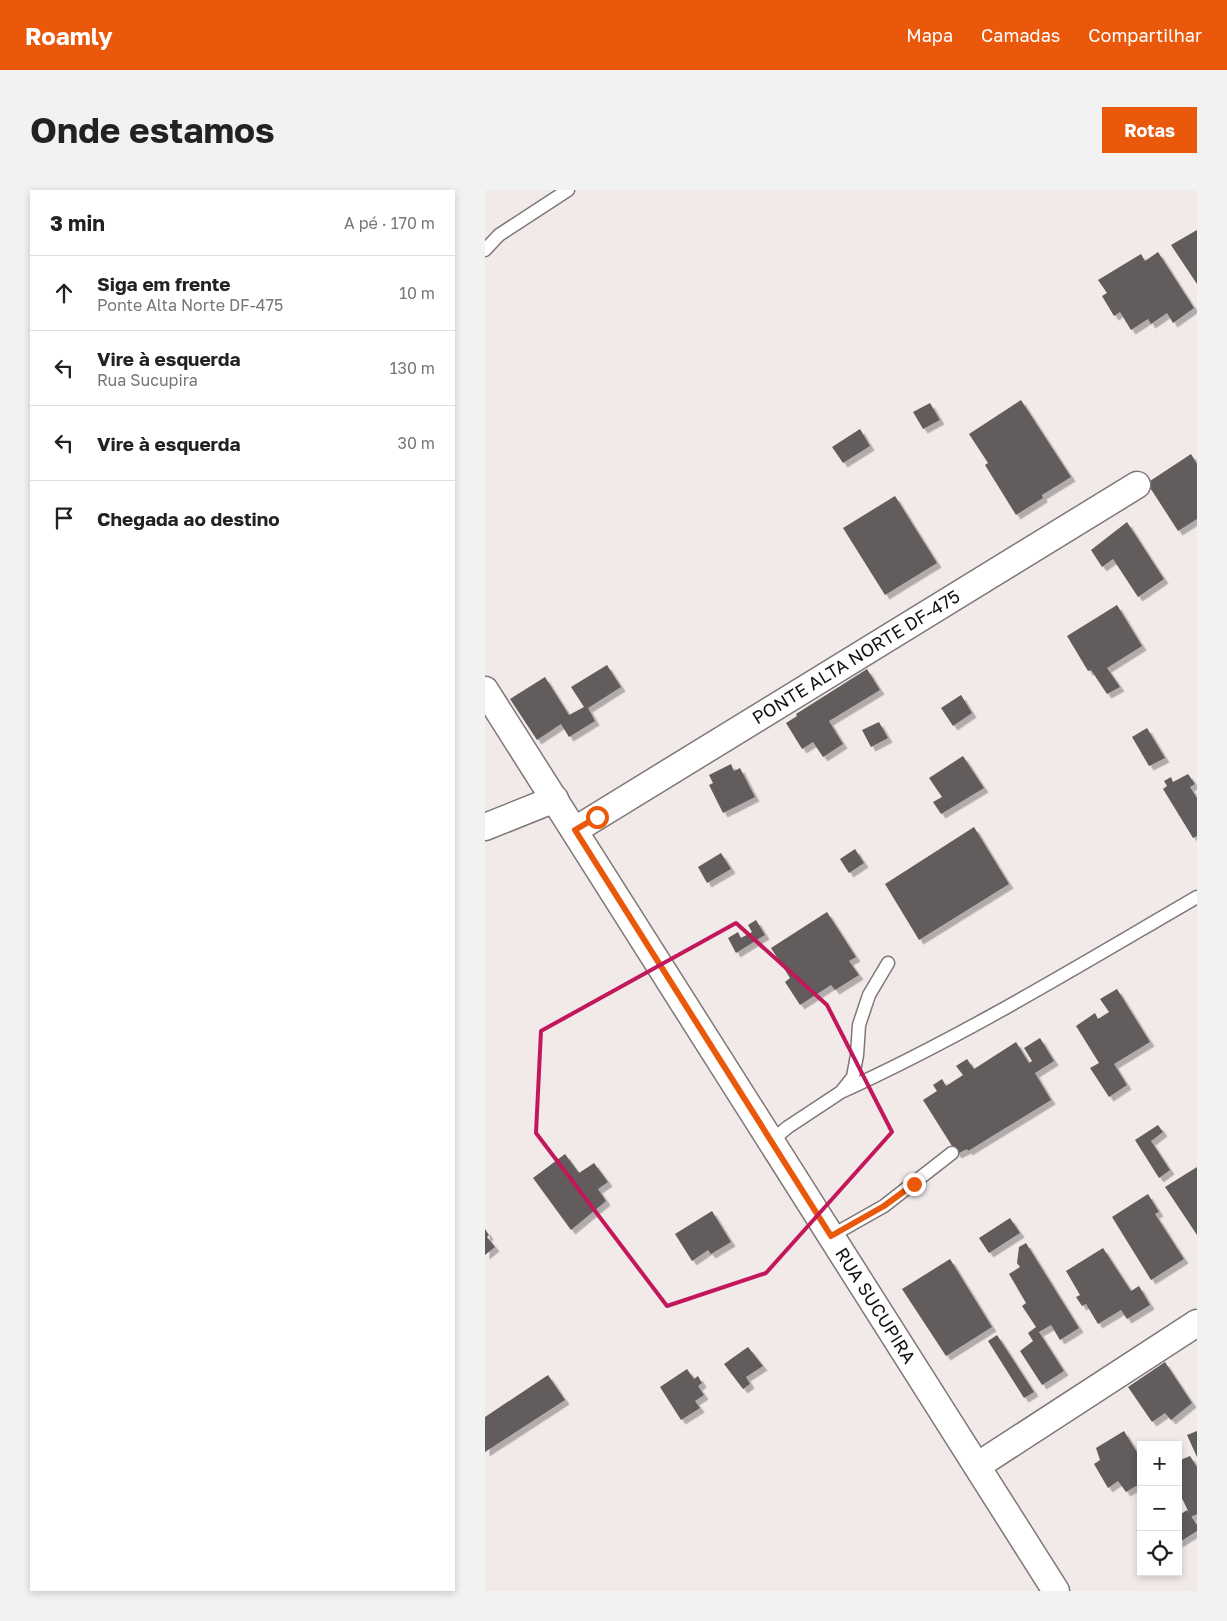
<!DOCTYPE html>
<html lang="pt">
<head>
<meta charset="utf-8">
<style>
  :root { --surface:#fff; --page:#f2f2f2; --text:#222; --muted:#767676; --line:#e0e0e0; --accent:#ea580c }
  body { margin:0; font-family:"Golos Text",sans-serif; background:var(--page); color:var(--text) }
  .controls { position:absolute; right:15px; bottom:15px; display:grid; overflow:hidden; border-radius:0px; box-shadow:0 2px 8px #0003 }
  .controls button { width:45px; height:45px; display:grid; place-items:center; padding:0; border:0; border-bottom:1px solid var(--line); background:var(--surface); color:var(--text); font:25px sans-serif }
  .stop { position:absolute; width:15px; height:15px; margin:-11px; border:4px solid #ea580c; border-radius:50%; background:#fff }
  .stop.end { background:#ea580c; border-color:#fff; box-shadow:0 1px 5px #0008 }
  .list { margin:0; padding:0; list-style:none }
  h2 { display:flex; justify-content:space-between; align-items:center; height:65px; margin:0; padding:0 20px; font-size:21px }
  h2 small { font-size:16px; font-weight:400; color:var(--muted) }
  .list li { display:grid; grid-template-columns:32px 1fr auto; gap:15px; align-items:center; box-sizing:border-box; height:75px; padding:0 20px; border-top:1px solid var(--line) }
  .list b { display:block; font-size:19px; white-space:nowrap }
  .list p { margin:0; font-size:16px; white-space:nowrap; color:var(--muted) }
  .list em { font-size:16px; font-style:normal; color:var(--muted) }
  .icon { flex:none; width:28px; height:28px; fill:none; stroke:currentColor; stroke-width:2; stroke-linecap:round; stroke-linejoin:round }
  .map { position:relative; flex:none; width:712px; height:1401px; overflow:hidden; border-radius:0px }
  header { display:flex; align-items:center; gap:30px; box-sizing:border-box; height:70px; padding:0 25px; background:var(--accent); color:#fff }
  header strong { font-size:24px }
  nav { display:flex; gap:28px; margin-inline-start:auto; font-size:18px }
  .intro { display:flex; align-items:center; justify-content:space-between; box-sizing:border-box; height:120px; padding:0 30px }
  h1 { margin:0; font-size:35px }
  .button { padding:12px 22px; border-radius:0px; background:var(--accent); color:#fff; font-size:18px; font-weight:700 }
  main { display:flex; gap:30px; padding:0 30px }
  aside { flex:1; background:var(--surface); border-radius:0px; box-shadow:0 2px 8px #0003 }
  .map>svg:first-child { display:block }
  .building { fill:#645c5c; filter:url(#shadow) }
  .lines { fill:none; stroke-linecap:round; stroke-linejoin:round }
  .lane-casing { stroke:#7f7777; stroke-width:15 }
  .street-casing { stroke:#7f7777; stroke-width:29 }
  .lane { stroke:#fff; stroke-width:12 }
  .street { stroke:#fff; stroke-width:26 }
  .route { stroke:#ea580c; stroke-width:6 }
  .marked { fill:none; stroke:#c2185b; stroke-width:4; stroke-linejoin:round }
  .labels { text-anchor:middle; stroke-width:5; stroke-linejoin:round; paint-order:stroke }
  .street-label { font-size:18px; fill:#151212; stroke:#fef7f7 }
</style>
</head>
<body>
<header>
<strong>Roamly</strong>
<nav><a>Mapa</a><a>Camadas</a><a>Compartilhar</a></nav>
</header>
<div class="intro"><h1>Onde estamos</h1><a class="button">Rotas</a></div>
<main>
<aside>
<h2>3 min<small>A pé · 170 m</small></h2>
<ul class="list">
<li><svg class="icon" aria-label="ahead" viewBox="0 0 24 24"><path d="M12 20V5M6 11l6-6 6 6"/></svg><div><b>Siga em frente</b><p>Ponte Alta Norte DF-475</p></div><em>10 m</em></li>
<li><svg class="icon" aria-label="left" viewBox="0 0 24 24"><path d="M17 20v-9H6M10 6l-5 5 5 5"/></svg><div><b>Vire à esquerda</b><p>Rua Sucupira</p></div><em>130 m</em></li>
<li><svg class="icon" aria-label="left" viewBox="0 0 24 24"><path d="M17 20v-9H6M10 6l-5 5 5 5"/></svg><div><b>Vire à esquerda</b></div><em>30 m</em></li>
<li><svg class="icon" aria-label="arrive" viewBox="0 0 24 24"><path d="M6 21V4h12l-3 4 3 4H6"/></svg><div><b>Chegada ao destino</b></div></li>
</ul>
</aside>
<div class="map">
<svg width="712" height="1401" viewBox="0 0 712 1401">
  <defs>
    <filter id="shadow"><feDropShadow dx="4.5" dy="4.5" stdDeviation="0" flood-color="#0004"/></filter>
  </defs>
  <rect width="100%" height="100%" fill="#f2e9e9"/>
  <path class="building" d="M712 40V94L686 55Z
    M673 62 709 118 688 133 682 123 666 134 663 129 646 140 635 122 629 126 617 106 622 103 613 90 656 64 660 71Z
    M536 210 586 287 557 305 558 308 531 325 500 275 503 273 484 244Z
    M445 213 455 230 438 239 428 222Z
    M375 239 385 256 358 273 347 257Z
    M706 264 712 274V329L693 341 662 293Z
    M410 306 452 373 400 405 358 338Z
    M642 332 679 389 653 407 628 369 617 377 606 360Z
    M632 415 657 456 622 478 635 497 622 504 606 480 603 481 582 446Z
    M122 475 136 497 103 518 110 531 84 547 76 534 52 550 25 509 60 487 84 525 99 517 86 497Z
    M382 479 395 500 344 531 358 554 338 567 328 552 317 559 301 533 312 526 311 524Z
    M476 505 487 523 468 536 456 518Z
    M394 532 403 548 386 557 377 540Z
    M662 538 680 568 664 576 647 547Z
    M478 566 499 598 456 624 448 612 457 607 444 588Z
    M246 574 249 581 255 578 270 607 238 623 224 595 228 593 224 585Z
    M703 584 710 594 705 597 712 608V646L708 648 678 599 682 596 679 591 686 587 688 592Z
    M489 637 524 694 434 750 400 694Z
    M370 659 379 673 364 683 355 669Z
    M236 663 246 679 222 693 213 677Z
    M342 722 371 767 364 771 374 785 350 800 346 795 315 815 300 792 305 788 286 758Z
    M271 730 280 745 251 763 243 748 253 742 256 748 267 742 263 735Z
    M632 799 665 852 629 874 642 895 624 907 605 878 614 873 591 836 610 823 613 829 624 822 615 809Z
    M555 848 569 871 550 883 566 910 483 961 482 959 472 964 438 910 452 901 448 895 457 889 461 896 478 885 471 876 482 869 489 879 531 852 544 873 547 871 539 858Z
    M673 935 678 942 666 951 685 980 674 988 650 950Z
    M80 964 94 983 109 973 123 992 113 999 121 1011 86 1040 48 988Z
    M712 977V1045L680 997Z
    M663 1004 674 1022 670 1024 699 1069 666 1090 627 1027Z
    M227 1021 246 1052 226 1064 223 1060 207 1071 190 1044Z
    M525 1028 535 1043 504 1063 494 1048Z
    M0 1039 4 1045 2 1047 10 1057 0 1065Z
    M541 1053 594 1138 575 1150 566 1135 554 1142 579 1181 557 1195 535 1161 548 1151 543 1143 551 1137 537 1116 541 1113 524 1084 535 1077 532 1073 534 1057Z
    M618 1058 646 1101 654 1096 665 1115 642 1129 636 1120 613 1134 601 1114 597 1116 591 1107 595 1105 581 1081Z
    M465 1069 507 1137 461 1166 417 1099Z
    M512 1145 549 1202 539 1208 503 1151Z
    M263 1157 278 1176 261 1187 265 1194 258 1199 239 1174Z
    M680 1172 707 1213 686 1230 680 1223 667 1232 643 1197Z
    M202 1179 209 1189 213 1186 217 1193 213 1196 219 1205 210 1211 215 1218 196 1230 175 1197Z
    M63 1185 80 1210 0 1262V1227Z
    M639 1241 656 1269V1293L641 1302 633 1291 623 1298 609 1274 615 1270 611 1258Z
    M712 1241V1267L702 1245Z
    M705 1266 712 1277V1324L706 1327 693 1300V1271Z
    M702 1320 712 1335V1341L693 1353V1326Z"/>
  <g class="lines">
    <g class="lane-casing">
      <path id="lane" d="M0 60 14 45 83 0
        M356 902C479 846 595 775 712 707
        M286 951 303 937 356 902 368 887 372 865 374 835 384 805 403 773
        M346 1046 399 1016 467 963"/>
    </g>
    <g class="street-casing">
      <g id="street">
        <path id="s1" d="M0 500 571 1401"/>
        <path d="M0 637 70 609"/>
        <path id="s2" d="M90 640 652 295"/>
        <path d="M492 1276 712 1133"/>
      </g>
    </g>
    <use href="#lane" class="lane"/>
    <use href="#street" class="street"/>
  </g>
  <g class="lines">
    <path class="route" d="M112 627 90 640 346 1046 399 1016 429 994"/>
  </g>
  <path class="marked" d="M251 733 342 815 407 942 281 1083 182 1116 51 943 56 841Z"/>
  <g class="labels">
    <g class="street-label">
      <text dy="6" stroke="none"><textPath href="#s2" startOffset="330">PONTE ALTA NORTE DF-475</textPath></text>
      <text dy="6" stroke="none"><textPath href="#s1" startOffset="729">RUA SUCUPIRA</textPath></text>
    </g>
  </g>
</svg>
<div class="controls">
<button>+</button>
<button>−</button>
<button><svg class="icon" aria-label="locate" viewBox="0 0 24 24"><circle cx="12" cy="12" r="6"/><path d="M12 2v4M12 18v4M2 12h4M18 12h4"/></svg></button>
</div>
<div class="stop" style="left:112px;top:627px"></div>
<div class="stop end" style="left:429px;top:994px"></div>
</div>
</main>
</body>
</html>
